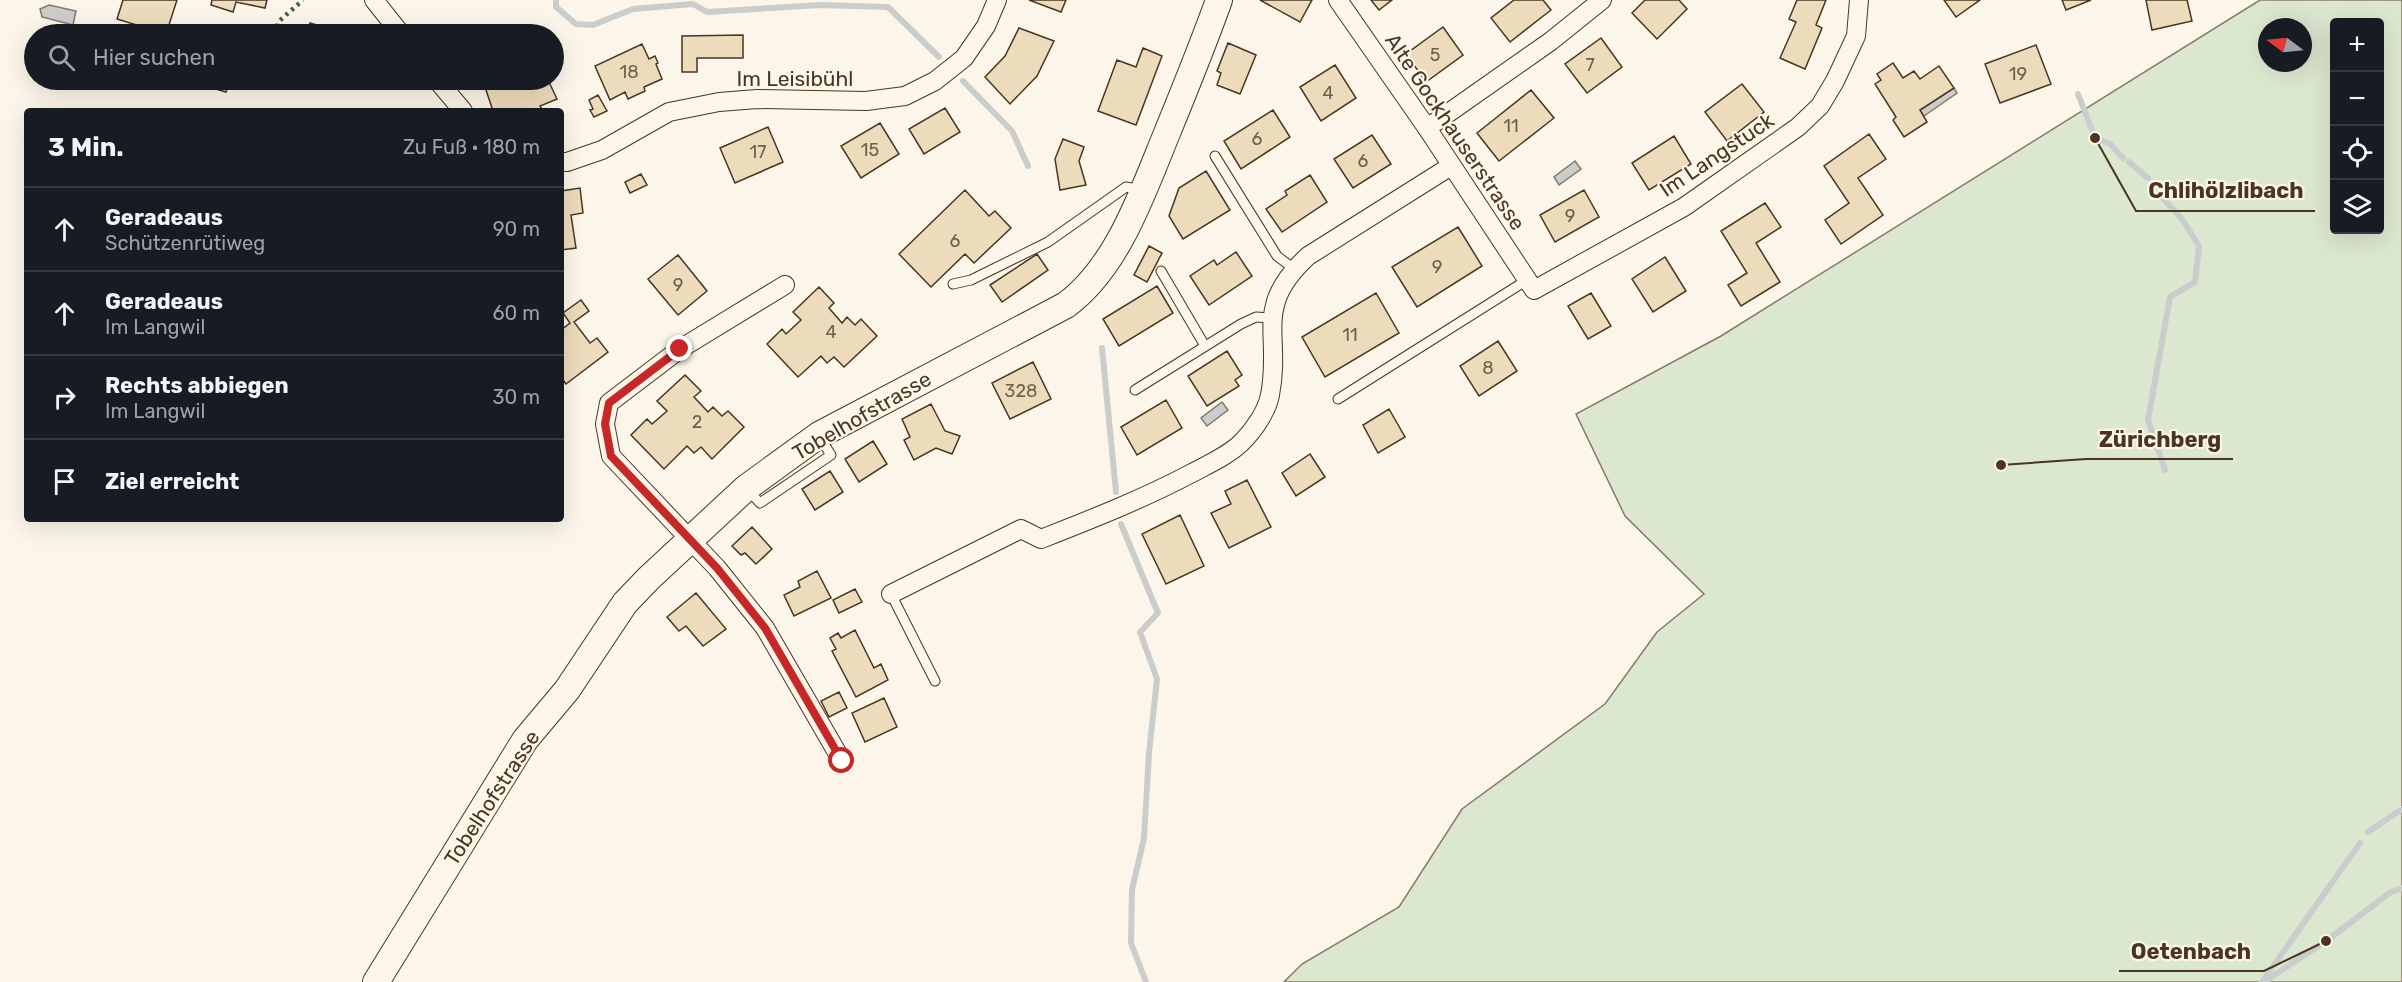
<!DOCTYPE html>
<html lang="de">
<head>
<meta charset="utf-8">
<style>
  :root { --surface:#171b24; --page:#242831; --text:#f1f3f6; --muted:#9ea1a6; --line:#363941 }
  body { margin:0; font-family:Rubik,sans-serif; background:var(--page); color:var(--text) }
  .controls { position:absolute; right:18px; top:18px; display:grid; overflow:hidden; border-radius:6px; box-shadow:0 6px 24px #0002 }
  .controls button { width:54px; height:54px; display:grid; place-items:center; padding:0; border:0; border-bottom:2px solid var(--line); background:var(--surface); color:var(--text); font:30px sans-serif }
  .compass { position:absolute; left:2258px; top:18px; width:54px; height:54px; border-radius:50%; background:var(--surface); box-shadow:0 6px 24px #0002; rotate:286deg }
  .stop { position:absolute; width:18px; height:18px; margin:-14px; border:4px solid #c62828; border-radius:50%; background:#fff }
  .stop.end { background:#c62828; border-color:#fff; box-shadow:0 2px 6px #0008 }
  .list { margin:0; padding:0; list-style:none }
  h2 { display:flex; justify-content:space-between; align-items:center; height:78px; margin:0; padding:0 24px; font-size:26px }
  h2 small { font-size:20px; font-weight:400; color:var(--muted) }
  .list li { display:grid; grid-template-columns:39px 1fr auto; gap:18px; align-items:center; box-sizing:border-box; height:84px; padding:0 24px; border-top:2px solid var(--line) }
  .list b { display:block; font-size:22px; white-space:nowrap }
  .list p { margin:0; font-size:20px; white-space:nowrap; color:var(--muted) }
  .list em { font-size:20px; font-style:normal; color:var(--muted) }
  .icon { flex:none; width:33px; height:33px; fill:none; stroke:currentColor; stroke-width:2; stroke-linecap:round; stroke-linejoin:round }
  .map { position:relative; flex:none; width:2402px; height:982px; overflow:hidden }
  .search { position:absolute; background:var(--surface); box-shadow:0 6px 24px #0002; left:24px; top:24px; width:540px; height:66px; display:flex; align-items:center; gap:15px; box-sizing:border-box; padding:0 21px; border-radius:33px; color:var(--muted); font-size:22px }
  .panel { position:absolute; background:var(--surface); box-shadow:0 6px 24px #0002; left:24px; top:108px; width:540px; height:414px; border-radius:6px }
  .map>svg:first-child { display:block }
  .green { fill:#dce7d0; stroke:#887966; stroke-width:1.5; fill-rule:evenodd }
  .water { fill:#c9cecd; stroke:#887966; stroke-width:1.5 }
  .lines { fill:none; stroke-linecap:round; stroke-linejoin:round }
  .stream { stroke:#c9cecd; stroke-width:6 }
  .building { fill:#ecdcbc; stroke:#4a3520; stroke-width:1.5 }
  .lane-casing { stroke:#4a3520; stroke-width:11 }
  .street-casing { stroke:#4a3520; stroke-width:20 }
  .secondary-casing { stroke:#4a3520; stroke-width:28 }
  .lane { stroke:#fbf6e9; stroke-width:9 }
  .street { stroke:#fbf6e9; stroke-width:18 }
  .secondary { stroke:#fbf6e9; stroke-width:26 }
  .hedge { stroke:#436837; stroke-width:4.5; stroke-dasharray:3 4.5; stroke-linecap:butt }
  .route { stroke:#c62828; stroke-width:8 }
  .labels { text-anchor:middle; stroke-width:4.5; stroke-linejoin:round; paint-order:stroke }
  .number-label { font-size:18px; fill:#725f47 }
  .street-label { font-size:21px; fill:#4a3520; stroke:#fbf6e9 }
  .leader { fill:none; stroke:#4a3520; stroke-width:2 }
  .callout-dot { fill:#4a3520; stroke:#fbf6e9; stroke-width:2 }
  .callout-label { font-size:22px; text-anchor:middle; font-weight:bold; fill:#4a3520; stroke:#fbf6e9; stroke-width:4.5; stroke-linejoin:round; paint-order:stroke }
</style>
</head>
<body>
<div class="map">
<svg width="2402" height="982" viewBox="0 0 2402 982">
  <rect width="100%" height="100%" fill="#fbf6e9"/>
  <path class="green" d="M2260 0H2402V982H1284L1302 964 1399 907 1462 809 1605 704 1657 632 1704 594 1625 516 1576 414 1721 336ZM2334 22H2380V230H2334ZM2267 27H2303V63H2267Z"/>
  <path class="water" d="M49 5 76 11 73 25 42 17 40 9Z
    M1954 88 1957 93 1924 116 1920 110Z
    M1575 161 1581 169 1559 185 1554 177Z
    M1222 402 1228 410 1207 426 1201 418Z"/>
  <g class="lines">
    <path class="stream" d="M556 0V7L576 24 593 25 633 9 693 4 707 12 820 5 888 7 939 57
      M963 81 1012 131 1028 166
      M2078 94 2095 138 2110 144 2123 158
      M2129 162 2148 178
      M2160 195 2182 219 2199 246 2195 282 2170 297 2148 420 2165 470
      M1102 348 1116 492
      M1121 524 1158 613 1140 632 1157 679 1149 753 1144 838 1132 890 1131 943 1146 982
      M2368 832 2402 809
      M2262 982 2360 843
      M2264 982 2326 941 2391 892 2402 888"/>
  </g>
  <path class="building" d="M123 0H177L166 34 117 19Z
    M212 0H267L265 8 236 2 233 12 211 5Z
    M1029 0H1066L1061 12Z
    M1260 0H1312L1300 22Z
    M1371 0H1392L1379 10Z
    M1514 0H1543L1551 10 1510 42 1491 18Z
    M1645 0H1679L1687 9 1657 39 1632 13Z
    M1797 0H1826L1816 25 1822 28 1805 69 1780 58 1796 22 1789 19Z
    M1944 0H1980L1956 17Z
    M2062 0H2091L2066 10Z
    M2146 0H2187L2192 21 2152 30Z
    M310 23 344 33 307 34Z
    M1443 27 1463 55 1426 82 1406 54Z
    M1019 28 1054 41 1037 76 1010 104 985 77 1005 56Z
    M743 35V58H697V72H682V36Z
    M1601 38 1622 67 1587 93 1565 64Z
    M1228 43 1256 55 1240 94 1217 85 1221 73 1217 71Z
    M642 44 649 59 655 56 658 63 656 64 662 79 644 87 645 91 628 99 625 92 610 100 595 66Z
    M2036 45 2051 84 2000 103 1985 64Z
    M1143 48 1162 56 1136 125 1098 111 1117 60 1136 67Z
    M1893 63 1903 78 1914 71 1920 79 1939 66 1954 88 1920 110 1927 122 1904 137 1893 120 1896 117 1875 84 1881 80 1877 74Z
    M1335 65 1356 98 1321 121 1300 87Z
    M206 80H261L258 89 229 83 226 92 205 86Z
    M474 80H548L557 99 540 106 543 111H493L484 84 477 86Z
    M1742 84 1764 112 1727 141 1705 112Z
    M1531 90 1554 118 1499 161 1477 133Z
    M598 95 607 111 594 117 590 110 593 109 589 100Z
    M945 108 960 132 924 154 909 129Z
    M1273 110 1290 137 1241 169 1224 141Z
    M880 123 899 154 861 178 841 146Z
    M768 127 783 162 735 183 720 148Z
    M1869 134 1886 159 1858 178 1883 215 1841 244 1825 220 1849 203 1824 166Z
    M1372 135 1391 164 1353 188 1334 159Z
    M1674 136 1691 164 1649 190 1632 163Z
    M1063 139 1084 147 1079 161 1086 185 1060 190 1055 159Z
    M1206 171 1230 210 1183 239 1169 216 1179 188Z
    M641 174 647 185 630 193 625 182Z
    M1310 175 1327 202 1282 232 1266 209 1287 195 1285 191Z
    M580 188 583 213 571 215 576 248 561 250V191Z
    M965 190 989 216 995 211 1011 228 974 263 965 254 931 287 899 254Z
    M1584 190 1599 217 1555 242 1540 215Z
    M1765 203 1781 227 1756 243 1780 282 1741 306 1728 285 1747 273 1721 231Z
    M1458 227 1482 266 1417 307 1392 267Z
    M1149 246 1162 253 1147 282 1134 275Z
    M1236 252 1252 276 1209 305 1190 276 1214 260 1217 265Z
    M1037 254 1048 270 1002 302 990 285Z
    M678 255 707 291 678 315 648 279Z
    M1665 257 1686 291 1653 312 1632 279Z
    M1157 286 1173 313 1119 346 1103 319Z
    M819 287 834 303 829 308 842 323 847 317 855 325 861 319 877 336 844 367 834 357 827 363 821 356 798 377 767 344 782 329 786 334 801 320 793 312Z
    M1376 293 1399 333 1325 377 1302 337Z
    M1591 293 1611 326 1588 339 1568 306Z
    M581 300 589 311 574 322 590 343 597 338 608 352 566 384 561 377V330L570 323 563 313Z
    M1498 341 1517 371 1479 396 1460 366Z
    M1227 351 1242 375 1235 380 1239 386 1207 406 1188 376Z
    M1033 362 1051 399 1010 419 992 383Z
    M685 375 701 391 694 397 708 412 713 407 722 416 728 411 744 427 712 459 701 447 694 453 687 446 664 469 631 435 647 419 652 424 667 411 657 401Z
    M1166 400 1182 428 1137 455 1121 427Z
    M931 404 945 431 960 436 952 454 936 448 914 460 904 440 910 437 902 419Z
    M1389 409 1405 437 1378 453 1363 425Z
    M873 441 887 464 859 482 845 459Z
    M1310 454 1325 477 1296 496 1282 473Z
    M830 471 843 492 815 510 802 489Z
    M1247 480 1271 527 1229 548 1211 513 1231 504 1225 491Z
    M1180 515 1204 566 1166 584 1142 534Z
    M752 527 772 549 756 564 745 553 741 555 732 546Z
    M817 571 831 598 794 616 784 595 800 587 798 581Z
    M855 589 862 602 839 613 833 600Z
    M696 593 726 629 703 646 686 626 679 631 667 617Z
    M855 630 874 668 881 664 888 680 856 697 832 651 836 649 830 638 838 633 841 638Z
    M839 692 847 708 829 717 821 701Z
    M884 698 897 727 865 742 852 713Z"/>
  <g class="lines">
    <g class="lane-casing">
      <path id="lane" d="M1215 156 1277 256 1294 269
        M1161 271 1205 346
        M953 284 971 280 1048 242 1126 187 1141 190
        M1135 390 1241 324 1256 317 1271 318
        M1338 399 1527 280
        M748 490 760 503 831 455 820 438
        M891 594 935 681"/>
    </g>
    <g class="street-casing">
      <path id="street" d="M374 0 401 34
        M1338 0 1427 128 1534 290 1684 207 1798 127 1820 106 1835 81 1856 36 1859 0
        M437 80 463 111
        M1427 128 1551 41 1602 0
        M561 162H567L602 150 669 112 719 102 757 99 866 101 905 96 935 81 964 58 986 26 997 0
        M785 285 680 349 609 403 605 424 611 456 717 568 765 628 842 761
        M891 594 1021 529 1041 539C1092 519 1143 499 1192 473 1209 464 1229 455 1242 442 1254 430 1267 411 1270 395 1282 333 1252 308 1308 256L1451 166"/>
    </g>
    <g class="secondary-casing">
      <path id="secondary" d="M376 982 525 740 567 690 625 603 649 578 746 488 819 435 1066 305C1118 267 1143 191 1167 133 1185 89 1203 45 1219 0"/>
    </g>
    <use href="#lane" class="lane"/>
    <use href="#street" class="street"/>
    <use href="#secondary" class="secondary"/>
    <path class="hedge" d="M276 34 278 22 303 0"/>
  </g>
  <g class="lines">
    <path class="route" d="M680 349 609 403 605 424 611 456 717 568 765 628 842 761"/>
  </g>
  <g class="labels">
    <g class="number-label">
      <text x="1435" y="61">5</text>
      <text x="1590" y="71">7</text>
      <text x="629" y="78">18</text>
      <text x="2018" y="80">19</text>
      <text x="1328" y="99">4</text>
      <text x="1511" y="132">11</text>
      <text x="1257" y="145">6</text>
      <text x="870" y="156">15</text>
      <text x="758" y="158">17</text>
      <text x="1363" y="167">6</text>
      <text x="1570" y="222">9</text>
      <text x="955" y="247">6</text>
      <text x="1437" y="273">9</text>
      <text x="678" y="291">9</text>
      <text x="831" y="338">4</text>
      <text x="1350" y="341">11</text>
      <text x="1488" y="374">8</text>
      <text x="1021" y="397">328</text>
      <text x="697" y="428">2</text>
    </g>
    <g class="street-label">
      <text x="795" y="86">Im Leisibühl</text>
      <text transform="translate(1455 132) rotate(56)" y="7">Alte Gockhauserstrasse</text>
      <text transform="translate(1717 155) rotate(-34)" y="7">Im Langstuck</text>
      <text transform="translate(862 416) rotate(-30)" y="7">Tobelhofstrasse</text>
      <text transform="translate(492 798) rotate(-57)" y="7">Tobelhofstrasse</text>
    </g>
  </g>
  <path class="leader" d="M2095 138L2136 211H2315M2001 465L2086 459H2233M2326 941L2264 971H2119"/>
  <g class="callout-dot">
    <circle cx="2095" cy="138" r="6"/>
    <circle cx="2001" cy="465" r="6"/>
    <circle cx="2326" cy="941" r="6"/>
  </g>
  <g class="callout-label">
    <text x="2226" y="198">Chlihölzlibach</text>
    <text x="2160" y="447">Zürichberg</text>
    <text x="2191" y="959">Oetenbach</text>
  </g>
</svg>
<div class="controls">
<button>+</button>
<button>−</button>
<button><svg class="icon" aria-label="locate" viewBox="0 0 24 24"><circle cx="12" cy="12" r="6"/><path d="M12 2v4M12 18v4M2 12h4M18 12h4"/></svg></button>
<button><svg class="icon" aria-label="layers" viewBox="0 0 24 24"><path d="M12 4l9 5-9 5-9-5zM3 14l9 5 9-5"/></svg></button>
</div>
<svg class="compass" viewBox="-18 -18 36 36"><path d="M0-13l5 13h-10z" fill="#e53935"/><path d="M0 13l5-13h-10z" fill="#9ea1a6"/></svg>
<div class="stop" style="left:842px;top:761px"></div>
<div class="stop end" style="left:680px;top:349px"></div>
<div class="search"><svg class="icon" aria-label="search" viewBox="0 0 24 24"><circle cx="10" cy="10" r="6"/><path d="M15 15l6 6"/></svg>Hier suchen</div>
<section class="panel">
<h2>3 Min.<small>Zu Fuß · 180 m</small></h2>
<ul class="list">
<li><svg class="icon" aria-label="ahead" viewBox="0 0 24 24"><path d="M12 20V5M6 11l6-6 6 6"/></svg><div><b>Geradeaus</b><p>Schützenrütiweg</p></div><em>90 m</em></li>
<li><svg class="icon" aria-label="ahead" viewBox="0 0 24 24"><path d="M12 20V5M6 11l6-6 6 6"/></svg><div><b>Geradeaus</b><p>Im Langwil</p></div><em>60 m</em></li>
<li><svg class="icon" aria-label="right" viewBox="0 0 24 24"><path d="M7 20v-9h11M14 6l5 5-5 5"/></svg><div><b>Rechts abbiegen</b><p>Im Langwil</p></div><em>30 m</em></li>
<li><svg class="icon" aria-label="arrive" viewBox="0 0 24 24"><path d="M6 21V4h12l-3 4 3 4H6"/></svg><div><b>Ziel erreicht</b></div></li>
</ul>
</section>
</div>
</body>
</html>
